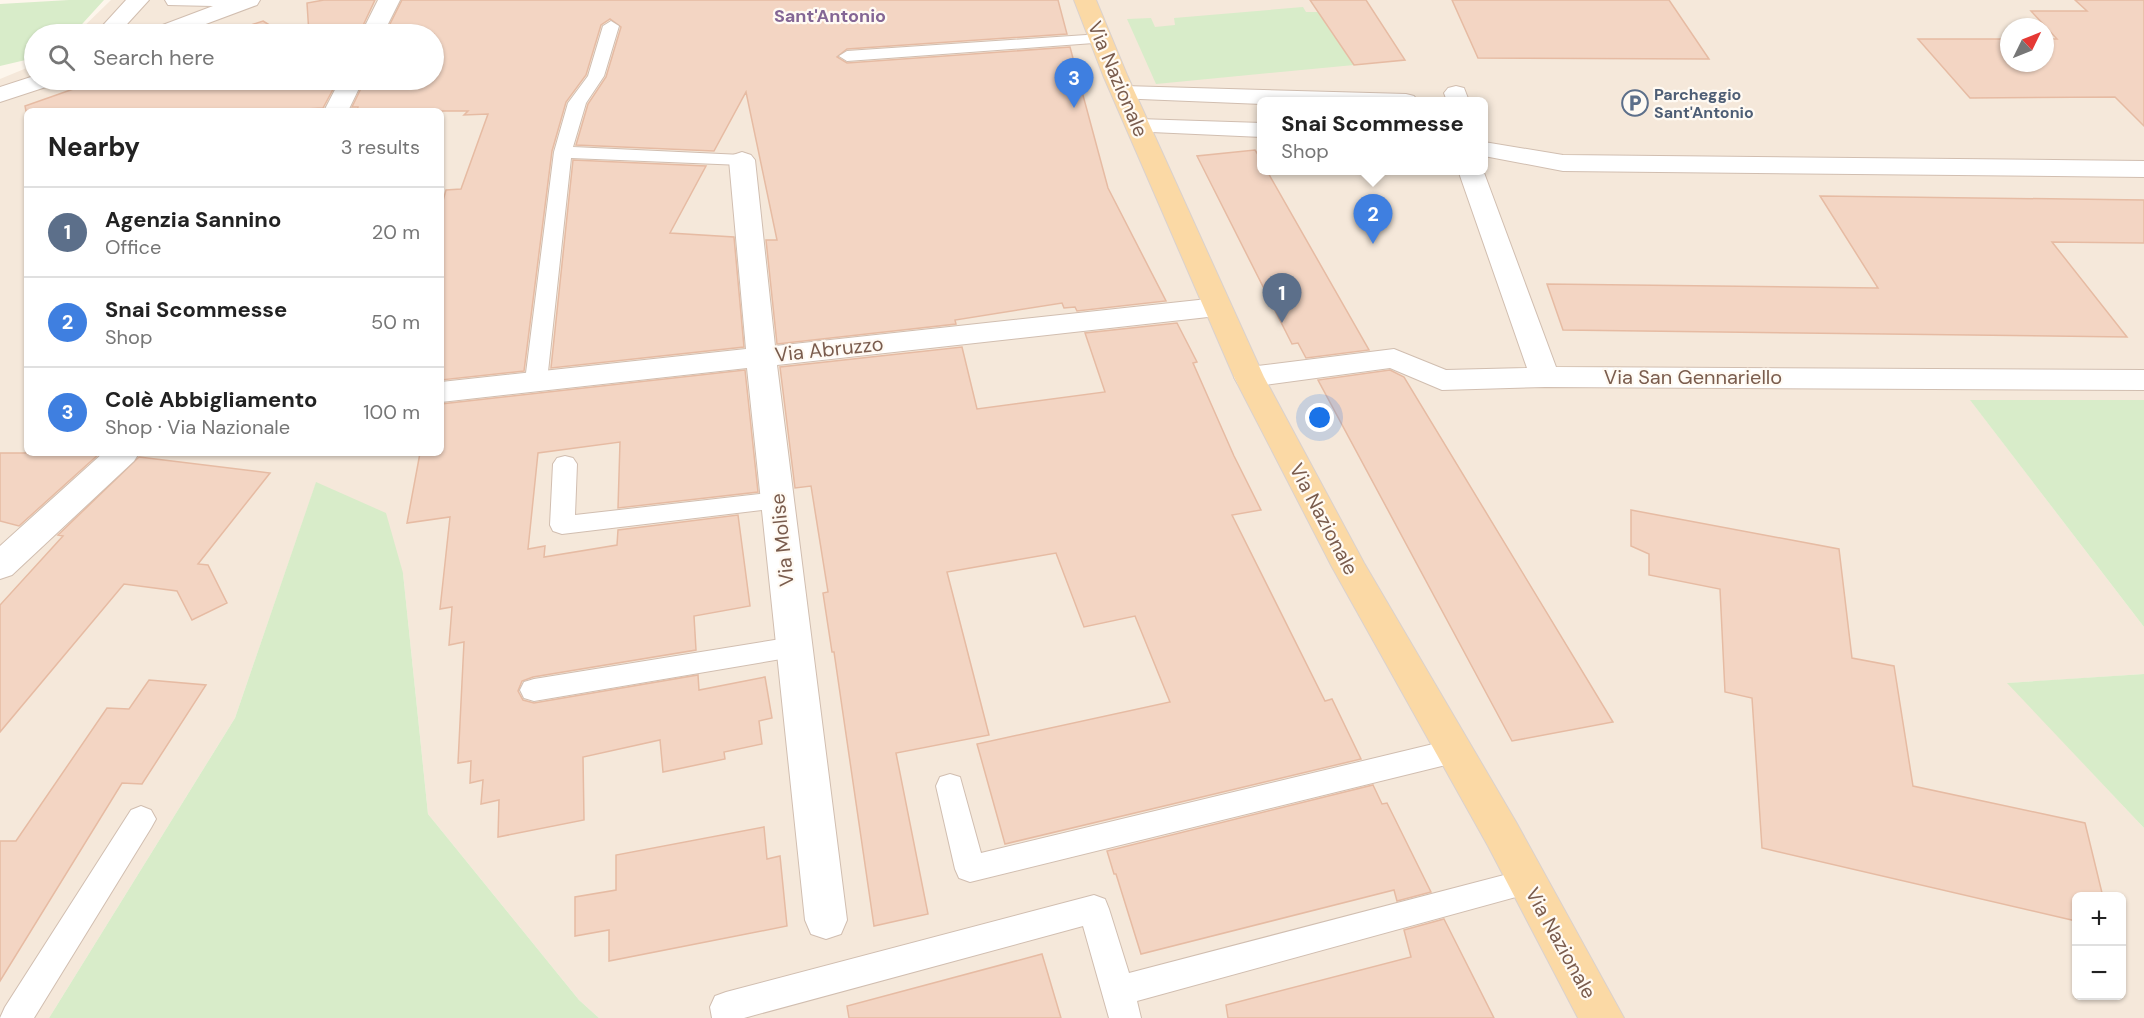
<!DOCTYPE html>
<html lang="en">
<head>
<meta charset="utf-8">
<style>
  :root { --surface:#fff; --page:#f6f6f6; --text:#222; --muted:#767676; --line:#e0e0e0; --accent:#111827 }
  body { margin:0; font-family:"DM Sans",sans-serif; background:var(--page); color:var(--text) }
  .controls { position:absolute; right:18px; bottom:18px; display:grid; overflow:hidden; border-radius:9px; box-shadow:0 2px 4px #0004 }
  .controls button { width:54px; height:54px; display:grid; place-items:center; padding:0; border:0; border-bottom:2px solid var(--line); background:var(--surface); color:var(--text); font:30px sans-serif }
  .compass { position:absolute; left:2000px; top:18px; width:54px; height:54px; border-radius:50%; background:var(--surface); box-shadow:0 2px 4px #0004; rotate:47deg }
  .you { position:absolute; left:1320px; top:418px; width:21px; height:21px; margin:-15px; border:4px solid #fff; border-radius:50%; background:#1a73e8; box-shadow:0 0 0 9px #1a73e833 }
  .badge { display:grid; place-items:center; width:39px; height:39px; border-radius:50%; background:var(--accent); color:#fff; font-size:20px; font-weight:700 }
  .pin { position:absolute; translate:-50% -50px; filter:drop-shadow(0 2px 3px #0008) }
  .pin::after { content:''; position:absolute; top:32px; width:21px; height:18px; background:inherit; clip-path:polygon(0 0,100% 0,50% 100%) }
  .popup { position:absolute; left:1257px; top:97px; width:231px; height:78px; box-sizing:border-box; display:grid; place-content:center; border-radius:9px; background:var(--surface); filter:drop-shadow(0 2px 4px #0005); font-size:20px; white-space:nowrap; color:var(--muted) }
  .popup b { font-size:22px; color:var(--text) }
  .popup::after { content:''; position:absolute; left:50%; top:100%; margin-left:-12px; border:12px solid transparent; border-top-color:var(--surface) }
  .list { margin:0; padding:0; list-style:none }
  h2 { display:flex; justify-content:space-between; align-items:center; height:78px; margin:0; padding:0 24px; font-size:26px }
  h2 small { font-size:20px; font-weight:400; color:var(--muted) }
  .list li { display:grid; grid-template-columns:39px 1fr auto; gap:18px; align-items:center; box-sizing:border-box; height:90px; padding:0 24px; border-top:2px solid var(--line) }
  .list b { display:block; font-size:22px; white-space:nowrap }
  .list p { margin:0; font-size:20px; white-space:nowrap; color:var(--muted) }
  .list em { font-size:20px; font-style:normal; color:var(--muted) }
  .icon { flex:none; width:33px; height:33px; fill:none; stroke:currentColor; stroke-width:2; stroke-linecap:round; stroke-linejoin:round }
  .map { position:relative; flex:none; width:2144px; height:1018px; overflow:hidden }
  .search { position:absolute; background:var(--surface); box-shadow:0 2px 4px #0004; left:24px; top:24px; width:420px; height:66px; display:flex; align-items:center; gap:15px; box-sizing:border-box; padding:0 21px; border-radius:33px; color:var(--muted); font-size:22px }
  .panel { position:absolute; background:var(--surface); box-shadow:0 2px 4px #0004; left:24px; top:108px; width:420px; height:348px; border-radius:9px }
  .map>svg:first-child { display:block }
  .residential { fill:#f5e8da; fill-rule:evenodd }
  .green { fill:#d8ecc9 }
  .building { fill:#f3d5c3; stroke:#e6bba3; stroke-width:1.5 }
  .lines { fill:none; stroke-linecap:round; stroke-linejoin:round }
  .service-casing { stroke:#d1beb0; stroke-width:2 }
  .minor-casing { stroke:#d1beb0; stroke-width:2 }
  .tertiary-casing { stroke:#d1beb0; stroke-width:2 }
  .primary-casing { stroke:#dad1cd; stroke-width:2 }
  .service { fill:#fff; fill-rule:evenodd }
  .minor { fill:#fff; fill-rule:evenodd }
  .tertiary { fill:#fff; fill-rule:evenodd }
  .primary { fill:#fbd9a5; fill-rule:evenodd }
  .labels { text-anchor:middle; stroke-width:4.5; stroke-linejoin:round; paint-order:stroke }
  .far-service-label { font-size:16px; font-weight:bold; fill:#4e5e75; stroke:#fffaf3; text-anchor:start }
  .far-quarter-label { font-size:18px; font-weight:bold; fill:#846695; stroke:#fffaf3 }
  .street-label { font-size:20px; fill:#7a5c4d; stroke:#fffaf3 }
</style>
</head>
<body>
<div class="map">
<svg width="2144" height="1018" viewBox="0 0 2144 1018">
  <rect width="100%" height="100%" fill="#fdf6ec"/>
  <path class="residential" d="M111 0H2144V400L1971 401 2144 627V674L2008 683 2144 828V1018H599L579 1000 428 814 403 573 316 483 235 718 49 1018H0V79L34 65V80H434V34H76ZM2009 27H2045V63H2009ZM1262 101H1484V170H1262ZM27 111H441V453H27ZM2076 896H2122V996H2076Z"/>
  <path class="green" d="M69 0H104L73 34H34V58L0 66V4Z
    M1303 7 1306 12H1318L1354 65 1156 84 1127 19 1151 18 1155 27 1175 25 1174 18Z
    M1970 400H2144V627Z
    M316 482 386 513 403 573 428 814 579 1000 599 1018H49L235 718Z
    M2144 674V828L2007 683Z"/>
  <path class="building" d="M324 0H375L359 34H309L307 3Z
    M402 0H1058L1067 34 847 49 837 57 847 63 1070 47 1108 188 1166 301 1077 311 1075 307 1064 308 1062 303 955 320 956 324 777 344 766 240H777L746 92 714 151 576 145 588 104 606 77 621 27 610 19 601 25 586 75 566 102 552 151 524 371 441 380V208L446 190 461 189 488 114 464 115 468 111H357L358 107H352L365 80H434V34H385Z
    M1310 0H1366L1405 60 1354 65Z
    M1452 0H1669L1709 59 1478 58Z
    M2075 0H2144V126L2115 97 1970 98 1918 39H2009V63H2045V39H2057L2031 11H2087Z
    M263 21 284 34H224Z
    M99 80H338L323 108 270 111H26L25 106Z
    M1255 150 1262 161V171H1267L1369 350 1306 358 1298 343 1292 344 1197 156Z
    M573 160 706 166 670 233 734 237 744 347 551 368Z
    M1820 196 2144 200V243L2052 242 2127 337 1563 330 1547 284 1878 288Z
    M1177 323 1197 362 1193 363 1234 456 1261 510 1232 515 1325 701 1332 699 1361 759 1005 844 977 744 1170 702 1135 616 1084 627 1056 553 947 572 989 735 896 753 928 914 874 926 834 652H832L823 593 828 592 811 486 795 488 780 367 962 347 977 409 1105 392 1085 333Z
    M745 370 758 492 618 508 620 442 538 453 528 549 545 546 544 557 617 545 618 530 738 515 750 606 694 616 696 650 533 677 522 681 518 691 523 700 534 703 698 675 699 690 765 677 772 718 759 721 762 744 724 752 725 759 663 772 660 740 583 757 584 820 498 837 499 800 481 804 483 780 470 783 471 761 458 763 464 642 449 645 452 607 440 609 450 517 407 523 420 453H441V404Z
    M1390 370 1404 377 1613 722 1512 741 1318 380Z
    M0 453H100L19 526 0 521Z
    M139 457 270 473 198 564 208 565 227 603 192 620 177 591 124 584 0 732V605L63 536 58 535Z
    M1631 510 1839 549 1852 658 1894 666 1913 786 2085 823 2103 897H2076V921L1762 848 1752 698 1725 692 1720 589 1649 575V554L1631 546Z
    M149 680 206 685 142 784 122 783 0 981V841H16L107 708 129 709Z
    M1373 785 1382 804 1387 803 1431 892 1397 901 1394 890 1141 954 1116 874H1114L1107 851Z
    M764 827 767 859 780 856 787 926 609 961V930L575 936V897L616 890V855Z
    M1444 919 1494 1018H1228L1226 1005 1411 957 1404 930Z
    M1042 954 1061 1018H849L847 1006Z"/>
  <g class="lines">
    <g class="service-casing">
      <path id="service" d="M611 21 619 26 604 76 586 103 573 147 742 155 748 156 751 160 748 164 742 165 571 158 547 381 544 386 536 388 528 386 525 381 554 152 568 103 588 76 603 26Z
        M1101 34 1107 36 1109 39 1107 42 847 61 839 56 847 51Z
        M565 456 573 458 577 464 575 515 778 492 786 494 790 500 786 506 778 508 562 534 553 531 550 525 553 464 557 458Z
        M793 637 802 640 806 647 802 654 793 657 534 701 524 698 520 690 524 682 534 679Z
        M1454 739 1464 743 1468 751 1464 759 1454 763 970 882 959 878 955 869 936 786 940 777 950 774 960 777 981 853Z
        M141 806 151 810 156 819 151 828 34 1018H0L5 1007 131 810Z
        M1527 869 1538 873 1542 882 1538 891 1137 1001 1141 1018H1109L1083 926 744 1018H712L710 1007 715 996 726 992 1094 895 1105 899 1109 909 1129 973Z"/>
    </g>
    <g class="minor-casing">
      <path id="minor" d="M378 0H400L383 34H361Z
        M340 80H363L348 111H324Z
        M1124 86 1406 94 1414 96 1418 101H1262V104L1116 98 1112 93 1116 88Z
        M1456 86 1464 88 1469 101H1447L1444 93 1448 88Z
        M1138 119 1262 123V137L1129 131 1126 126 1129 121Z
        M1484 142 1563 155 2144 161V177L1563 171 1484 156Z
        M742 152 751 155 755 160 775 346 1217 298 1227 301 1231 307 1227 313 1217 316 777 365 847 920 841 934 826 939 811 934 805 920 747 368 441 402V382L746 349 729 160 733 155Z
        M1458 170H1483L1556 367 2144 370V390L1545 387 1442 390 1390 368 1249 387 1238 384 1234 377 1238 370 1249 367 1394 349 1446 370 1527 368Z
        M103 453H139L134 461 12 575 0 579V546Z"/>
    </g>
    <g class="tertiary-casing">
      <path id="tertiary" d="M126 0H149L118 34H95Z
        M165 0H260L257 5 179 34H149L152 29 213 6 168 5Z
        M34 76V80H56L52 85 0 102V87Z"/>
    </g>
    <g class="primary-casing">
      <path id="primary" d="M1074 0H1096L1127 75 1264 377 1364 563 1516 822 1624 1018H1578L1488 846 1332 567 1234 377 1103 75Z"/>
    </g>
    <use href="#service" class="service"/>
    <use href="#minor" class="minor"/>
    <use href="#tertiary" class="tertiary"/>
    <use href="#primary" class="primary"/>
  </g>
  <defs>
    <g id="parking-ring" transform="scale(1.35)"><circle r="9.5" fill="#fffaf3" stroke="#5c6f8a" stroke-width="1.5"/><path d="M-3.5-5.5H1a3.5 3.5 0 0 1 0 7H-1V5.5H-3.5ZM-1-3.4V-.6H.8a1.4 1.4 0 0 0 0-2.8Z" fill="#5c6f8a"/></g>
  </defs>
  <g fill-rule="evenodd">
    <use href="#parking-ring" x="1635" y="103"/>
  </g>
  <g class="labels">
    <g class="far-service-label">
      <text x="1654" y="100">Parcheggio<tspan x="1654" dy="18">Sant'Antonio</tspan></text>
    </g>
    <g class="far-quarter-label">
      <text x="830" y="22">Sant'Antonio</text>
    </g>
    <g class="street-label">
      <text transform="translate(1118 79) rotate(67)" y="7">Via Nazionale</text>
      <text transform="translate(829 349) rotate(-6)" y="7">Via Abruzzo</text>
      <text x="1693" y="384">Via San Gennariello</text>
      <text transform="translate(1324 519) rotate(62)" y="7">Via Nazionale</text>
      <text transform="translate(782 540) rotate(-96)" y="7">Via Molise</text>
      <text transform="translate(1561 943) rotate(61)" y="7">Via Nazionale</text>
    </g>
  </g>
</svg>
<div class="controls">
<button>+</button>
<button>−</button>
</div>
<svg class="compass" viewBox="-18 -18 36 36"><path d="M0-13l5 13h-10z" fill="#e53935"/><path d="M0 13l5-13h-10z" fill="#767676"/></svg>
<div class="you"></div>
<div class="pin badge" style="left:1282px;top:323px;background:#5c6f8a">1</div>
<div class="pin badge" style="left:1373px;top:244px;background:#3f7fe0">2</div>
<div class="popup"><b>Snai Scommesse</b>Shop</div>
<div class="pin badge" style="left:1074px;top:108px;background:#3f7fe0">3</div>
<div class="search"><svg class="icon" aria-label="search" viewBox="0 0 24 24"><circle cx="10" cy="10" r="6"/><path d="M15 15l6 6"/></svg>Search here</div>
<section class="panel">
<h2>Nearby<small>3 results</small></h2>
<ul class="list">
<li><span class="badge" style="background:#5c6f8a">1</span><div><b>Agenzia Sannino</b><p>Office</p></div><em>20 m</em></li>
<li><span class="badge" style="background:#3f7fe0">2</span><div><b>Snai Scommesse</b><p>Shop</p></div><em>50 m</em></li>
<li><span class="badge" style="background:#3f7fe0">3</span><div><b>Colè Abbigliamento</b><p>Shop · Via Nazionale</p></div><em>100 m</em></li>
</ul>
</section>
</div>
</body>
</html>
